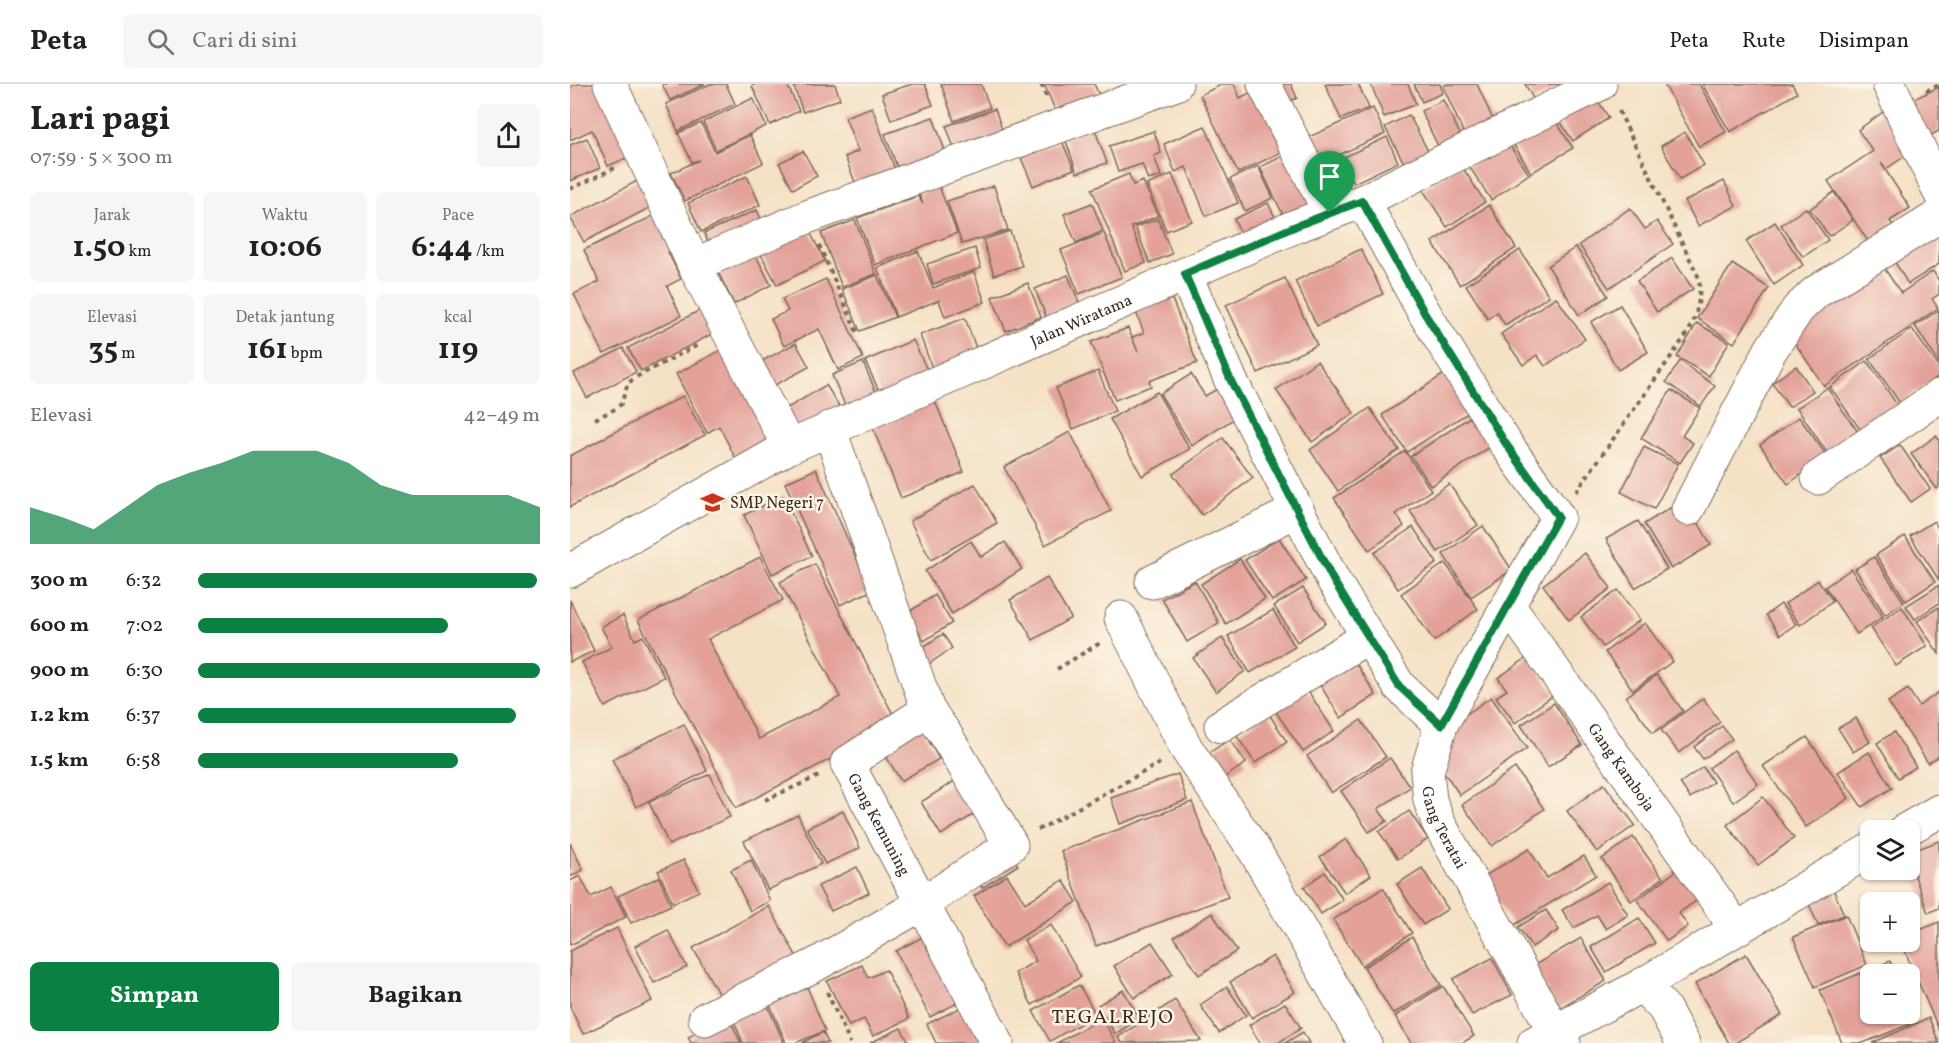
<!DOCTYPE html>
<html lang="id">
<meta charset="utf-8">
<style>
body{margin:0;font-family:Vollkorn,serif;background:#f6f6f6;color:#202124;height:100vh;display:flex;flex-direction:column;font-size:22px;white-space:nowrap}
*{box-sizing:border-box;margin:0}
p{font-size:20px;color:#757577}
.icon{flex:none;width:33px;height:33px;fill:none;stroke:currentColor;stroke-width:2;stroke-linecap:round;stroke-linejoin:round}
.map{position:relative;flex:1;overflow:hidden}
.drawer{display:flex;flex-direction:column;background:#fff;width:570px}
.drawer>*{flex:none}
.fabs{position:absolute;left:1290px;top:736px;display:grid;gap:12px}
.fabs a{display:grid;place-items:center;width:60px;height:60px;border-radius:9px;background:#fff;box-shadow:0 2px 4px #0004;font-size:30px}
.pin{position:absolute;display:grid;place-items:center;width:51px;height:51px;color:#fff;margin:-62px -26px;border-radius:50% 50% 50% 0;rotate:-45deg;box-shadow:0 0 6px #0007}
.pin .icon{rotate:45deg}
.round{display:grid;place-items:center;flex:none;width:63px;height:63px;border-radius:9px;background:#f6f6f6}
.headline{display:flex;align-items:center;justify-content:space-between;height:102px;padding:0 30px}
h1{font-size:33px;font-weight:700;line-height:45px}
.metrics{display:grid;grid-template-columns:repeat(3,1fr);gap:9px;height:102px;padding:6px 30px}
.metrics div{display:grid;align-content:center;border-radius:9px;background:#f6f6f6;text-align:center}
.metrics b{font-size:30px;font-weight:700}
.metrics small{font-size:16px;font-weight:400}
.metrics p{font-size:16px}
.chart{height:168px;padding:12px 30px}
.chart p{display:flex;justify-content:space-between}
.chart svg{width:100%;height:108px;margin-top:6px;fill:#0b8043;opacity:.7}
.cta{display:flex;gap:12px;margin-top:auto;padding:12px 30px}
.cta a{flex:1;height:69px;border-radius:9px;background:#0b8043;color:#fff;font-size:24px;font-weight:700;line-height:69px;text-align:center}
.cta a+a{background:#f6f6f6;color:#202124}
ul{padding:0 30px;list-style:none;font-size:20px}
li{display:grid;grid-template-columns:96px 72px 1fr;align-items:center;height:45px}
li i{height:15px;border-radius:8px;background:#0b8043}
header{display:flex;align-items:center;gap:36px;box-sizing:border-box;height:84px;padding:0 30px;background:#fff;border-bottom:2px solid #e0e0e0}
header strong{font-size:28px}
nav{display:flex;gap:33px;margin-inline-start:auto;font-size:21px}
.search{width:420px;height:54px;background:#f6f6f6;display:flex;align-items:center;gap:15px;box-sizing:border-box;padding:0 21px;border-radius:9px;color:#757577;font-size:22px}
main{display:flex;flex:1;min-height:0}
.map>svg:first-child{display:block}
</style>
<header>
<strong>Peta</strong>
<div class="search"><svg class="icon" aria-label="search" viewBox="0 0 24 24"><circle cx="10" cy="10" r="6"/><path d="M15 15l6 6"/></svg>Cari di sini</div>
<nav><a>Peta</a><a>Rute</a><a>Disimpan</a></nav>
</header>
<main>
<section class="drawer">
<div class="headline"><div><h1>Lari pagi</h1><p>07:59 · 5 × 300 m</p></div><a class="round"><svg class="icon" aria-label="share" viewBox="0 0 24 24"><path d="M12 15V3M7 8l5-5 5 5M5 13v7h14v-7"/></svg></a></div>
<div class="metrics">
<div><p>Jarak</p><b>1.50<small> km</small></b></div>
<div><p>Waktu</p><b>10:06</b></div>
<div><p>Pace</p><b>6:44<small> /km</small></b></div>
</div>
<div class="metrics">
<div><p>Elevasi</p><b>35<small> m</small></b></div>
<div><p>Detak jantung</p><b>161<small> bpm</small></b></div>
<div><p>kcal</p><b>119</b></div>
</div>
<div class="chart"><p><span>Elevasi</span>42–49 m</p>
<svg viewBox="0 0 160 44" preserveAspectRatio="none"><path d="M0 44V29L10 33L20 38L30 29L40 20L50 15L60 11L70 6L80 6L90 6L100 11L110 20L120 24L130 24L140 24L150 24L160 29V44z"/></svg>
</div>
<ul>
<li><b>300 m</b>6:32<i style="width:99%"></i></li>
<li><b>600 m</b>7:02<i style="width:73%"></i></li>
<li><b>900 m</b>6:30<i style="width:100%"></i></li>
<li><b>1.2 km</b>6:37<i style="width:93%"></i></li>
<li><b>1.5 km</b>6:58<i style="width:76%"></i></li>
</ul>
<div class="cta"><a>Simpan</a><a>Bagikan</a></div>
</section>
<div class="map">
<svg width="1369" height="959" viewBox="0 0 1369 959">
<rect width="100%" height="100%" fill="#fcf5e5"/>
<filter id="ink" filterUnits="userSpaceOnUse"><feTurbulence type="fractalNoise" baseFrequency=".0167" numOctaves="2"/><feDisplacementMap in="SourceGraphic" scale="12" xChannelSelector="R" yChannelSelector="G"/><feConvolveMatrix kernelMatrix="1 2 1 2 8 2 1 2 1" color-interpolation-filters="sRGB"/></filter>
<filter id="wash" filterUnits="userSpaceOnUse"><feTurbulence type="fractalNoise" baseFrequency=".008" numOctaves="4" result="noise"/><feDisplacementMap in="SourceGraphic" scale="24" xChannelSelector="R" yChannelSelector="G"/><feGaussianBlur stdDeviation="1.35" result="paint"/><feColorMatrix in="noise" values="0 0 0 0 0 0 0 0 0 0 0 0 0 0 0 0 0 1.4 0 .05"/><feComposite in="paint" operator="in"/></filter>
<g filter="url(#wash)">
<rect width="100%" height="100%" fill="#f5e1c6"/>
<g id="blocks">
<!-- building -->
<g fill="#e3a19a">
<polygon points="7,0 28,0 61,72 38,82 22,46 0,56 0,3"/>
<polygon points="92,0 135,0 100,16"/>
<polygon points="140,0 156,0 165,20 108,47 96,20"/>
<polygon points="186,0 217,0 229,27 200,41 182,2"/>
<polygon points="231,0 265,0 270,15 233,28 224,3"/>
<polygon points="342,0 355,0 363,21 321,36 312,10"/>
<polygon points="371,0 411,0 420,24 384,37"/>
<polygon points="474,0 524,0 532,17 489,35"/>
<polygon points="653,0 664,0 670,14 690,4 720,64 668,89 630,11"/>
<polygon points="701,0 721,0 727,14 710,21"/>
<polygon points="755,0 788,0 799,24 771,35"/>
<polygon points="801,0 838,0 846,20 814,33"/>
<polygon points="844,0 870,0 873,9 852,18"/>
<polygon points="878,0 907,0 928,47 898,59 873,2"/>
<polygon points="955,0 993,0 964,16"/>
<polygon points="1094,0 1129,0 1156,48 1129,63"/>
<polygon points="1132,0 1222,0 1227,9 1160,48"/>
<polygon points="1369,3 1369,47 1357,53 1340,17"/>
<polygon points="1025,12 1039,34 1003,57 989,36"/>
<polygon points="183,14 196,42 146,66 133,38"/>
<polygon points="873,16 895,60 872,70 851,27"/>
<polygon points="302,23 326,88 287,103 275,73 288,67 275,33"/>
<polygon points="803,24 815,50 742,83 730,57"/>
<polygon points="425,25 437,60 389,77 376,42"/>
<polygon points="1313,28 1341,68 1316,85 1311,79 1340,124 1320,137 1329,151 1305,168 1258,97 1303,67 1288,46"/>
<polygon points="839,31 859,69 835,81 815,43"/>
<polygon points="363,33 379,78 331,94 315,50"/>
<polygon points="983,33 1003,64 961,89 942,58"/>
<polygon points="131,39 145,68 180,51 193,79 115,117 101,89 129,76 122,78 108,49"/>
<polygon points="635,42 668,119 636,132 616,83 605,88 594,60"/>
<polygon points="524,43 537,79 507,89 495,54"/>
<polygon points="584,47 591,69 584,72 591,92 578,96 572,80 548,88 539,62"/>
<polygon points="1115,48 1134,81 1110,95 1091,62"/>
<polygon points="817,53 828,78 784,99 772,74"/>
<polygon points="17,54 30,84 0,97 0,61"/>
<polygon points="936,56 959,90 921,116 899,82"/>
<polygon points="492,57 504,85 463,102 451,74"/>
<polygon points="233,67 247,92 223,105 209,79"/>
<polygon points="720,69 747,124 717,139 690,83"/>
<polygon points="891,81 915,118 877,143 853,106"/>
<polygon points="688,82 703,114 675,127 660,95"/>
<polygon points="559,90 563,101 573,97 588,132 561,143 576,179 555,187 522,105"/>
<polygon points="602,90 622,137 596,147 577,101"/>
<polygon points="177,92 190,121 131,148 118,119"/>
<polygon points="67,97 81,123 14,158 0,133"/>
<polygon points="1154,97 1166,122 1128,142 1115,117"/>
<polygon points="369,102 387,149 305,181 287,134 348,112 353,120 349,110"/>
<polygon points="424,102 438,146 392,160 377,117"/>
<polygon points="1264,108 1283,136 1259,152 1240,125"/>
<polygon points="522,119 533,147 506,159 494,130"/>
<polygon points="698,119 710,143 675,159 664,135"/>
<polygon points="919,121 946,164 890,201 862,158"/>
<polygon points="1060,124 1075,145 1087,137 1103,160 1039,204 1009,161"/>
<polygon points="1236,124 1258,156 1233,173 1211,141"/>
<polygon points="187,126 196,146 143,170 134,149"/>
<polygon points="89,129 106,164 98,168 111,195 97,202 111,232 34,270 4,210 29,198 14,166"/>
<polygon points="588,135 602,170 580,179 565,143"/>
<polygon points="285,136 306,190 272,203 251,149"/>
<polygon points="1205,138 1233,181 1204,201 1176,157"/>
<polygon points="239,146 255,177 207,201 191,170"/>
<polygon points="1369,146 1369,180 1338,200 1323,175"/>
<polygon points="440,147 452,182 424,191 413,156"/>
<polygon points="534,149 552,193 509,210 491,166"/>
<polygon points="1006,163 1038,212 1009,231 978,182"/>
<polygon points="405,164 411,184 363,200 357,180"/>
<polygon points="791,165 813,210 747,242 725,197"/>
<polygon points="950,166 979,212 935,241 927,228 918,235 896,201"/>
<polygon points="348,167 363,204 404,188 415,218 375,233 369,216 326,233 307,184"/>
<polygon points="185,170 201,201 164,220 148,188"/>
<polygon points="1102,174 1123,205 1087,228 1067,197"/>
<polygon points="1162,180 1199,204 1164,259 1127,234"/>
<polygon points="1312,181 1331,209 1363,187 1369,197 1369,210 1362,215 1368,224 1254,302 1216,246"/>
<polygon points="307,191 325,233 290,247 272,205"/>
<polygon points="498,191 514,231 481,245 465,205"/>
<polygon points="715,194 747,261 688,289 656,221"/>
<polygon points="256,195 293,274 268,286 249,245 214,262 201,235 218,227 212,215"/>
<polygon points="458,199 471,233 436,247 422,213"/>
<polygon points="986,213 1015,255 975,282 967,271 953,281 931,250"/>
<polygon points="602,215 627,279 579,297 581,302 545,316 521,258 558,244 568,268 562,253 574,249 566,228"/>
<polygon points="1050,221 1078,268 1048,286 1021,238"/>
<polygon points="134,224 146,248 71,287 58,264"/>
<polygon points="1369,226 1369,279 1345,242"/>
<polygon points="395,234 410,275 365,292 350,251"/>
<polygon points="1127,239 1159,258 1139,292 1107,273"/>
<polygon points="1342,245 1369,283 1369,292 1330,319 1299,275"/>
<polygon points="343,256 359,290 311,311 295,277"/>
<polygon points="226,259 239,283 203,302 190,278"/>
<polygon points="53,264 66,288 17,314 4,289"/>
<polygon points="153,265 202,355 166,375 149,342 137,349 106,290"/>
<polygon points="747,277 784,329 742,358 706,306"/>
<polygon points="1110,277 1145,302 1131,322 1096,298"/>
<polygon points="1297,277 1328,322 1292,348 1260,303"/>
<polygon points="293,278 308,313 277,326 262,291"/>
<polygon points="1226,282 1243,307 1219,323 1202,299"/>
<polygon points="528,287 545,327 503,345 486,304"/>
<polygon points="621,290 635,312 647,305 665,334 622,362 590,310"/>
<polygon points="874,290 899,328 837,368 812,331"/>
<polygon points="256,301 273,328 231,353 214,326"/>
<polygon points="1257,304 1291,352 1260,373 1227,324"/>
<polygon points="1101,306 1130,324 1112,352 1123,359 1110,379 1071,354"/>
<polygon points="587,308 620,365 572,392 540,335"/>
<polygon points="113,312 135,351 0,423 0,372"/>
<polygon points="365,317 394,388 331,414 302,342"/>
<polygon points="800,324 829,366 768,407 740,366"/>
<polygon points="900,333 920,363 861,402 841,372"/>
<polygon points="1229,333 1257,372 1218,400 1190,361"/>
<polygon points="500,348 541,427 475,461 434,383"/>
<polygon points="1366,352 1369,356 1369,403 1367,405 1341,370"/>
<polygon points="653,354 683,394 632,431 603,390"/>
<polygon points="1330,361 1360,405 1341,418 1310,374"/>
<polygon points="1074,363 1108,380 1084,425 1051,408"/>
<polygon points="835,367 861,406 826,430 834,442 799,466 764,414"/>
<polygon points="246,385 301,507 270,521 215,399"/>
<polygon points="405,400 427,439 361,476 340,437"/>
<polygon points="879,400 908,441 868,468 840,427"/>
<polygon points="213,412 242,472 202,490 174,431"/>
<polygon points="1105,421 1125,433 1141,461 1101,485 1074,440"/>
<polygon points="1068,437 1097,485 1065,504 1036,455"/>
<polygon points="1364,437 1369,446 1369,496 1340,452"/>
<polygon points="913,442 942,486 901,513 873,470"/>
<polygon points="843,443 867,479 828,505 804,469"/>
<polygon points="1335,452 1365,498 1336,517 1306,471"/>
<polygon points="709,454 736,496 702,517 675,476"/>
<polygon points="401,457 411,473 435,458 452,485 382,530 355,487"/>
<polygon points="1015,469 1041,504 999,536 973,501"/>
<polygon points="190,473 213,516 138,555 189,655 270,613 210,498 245,480 328,640 166,724 68,536"/>
<polygon points="1304,473 1334,518 1315,531 1285,485"/>
<polygon points="670,475 695,515 656,540 631,500"/>
<polygon points="875,479 908,525 864,557 831,510"/>
<polygon points="1281,485 1313,533 1287,550 1255,503"/>
<polygon points="477,494 501,534 463,556 440,516"/>
<polygon points="1248,496 1263,517 1230,541 1215,520"/>
<polygon points="625,497 649,539 617,558 592,515"/>
<polygon points="1369,501 1369,519 1345,535 1336,522"/>
<polygon points="733,504 756,539 727,558 704,522"/>
<polygon points="1048,506 1070,536 1033,563 1011,533"/>
<polygon points="365,511 382,539 354,557 337,529"/>
<polygon points="0,516 24,567 0,578"/>
<polygon points="1211,520 1226,540 1210,551 1196,531"/>
<polygon points="1332,523 1357,562 1326,582 1301,544"/>
<polygon points="1369,523 1369,570 1347,537"/>
<polygon points="703,526 725,563 680,589 658,552"/>
<polygon points="53,531 65,556 73,552 94,593 35,623 12,578 42,563 31,543"/>
<polygon points="1075,539 1103,577 1063,606 1035,568"/>
<polygon points="373,550 382,564 356,582 346,568"/>
<polygon points="652,554 675,587 646,608 623,574"/>
<polygon points="958,573 985,610 945,639 926,613 937,606 928,594"/>
<polygon points="783,575 806,611 771,634 748,598"/>
<polygon points="1087,591 1113,627 1083,649 1056,613"/>
<polygon points="1338,605 1349,622 1369,608 1369,672 1358,679 1318,618"/>
<polygon points="738,607 764,647 733,668 706,628"/>
<polygon points="921,613 957,664 890,711 869,681 894,632"/>
<polygon points="1133,614 1150,638 1109,669 1091,646"/>
<polygon points="984,619 1012,661 978,683 951,641"/>
<polygon points="699,630 717,658 685,679 666,651"/>
<polygon points="1286,634 1300,658 1283,668 1268,644"/>
<polygon points="347,636 369,675 331,697 308,659"/>
<polygon points="791,636 816,673 761,709 737,672"/>
<polygon points="114,640 137,687 66,723 42,675"/>
<polygon points="1152,642 1162,655 1133,675 1124,663"/>
<polygon points="1324,648 1346,683 1328,694 1307,659"/>
<polygon points="1237,653 1279,714 1236,743 1193,682"/>
<polygon points="660,655 676,679 649,697 633,673"/>
<polygon points="1164,666 1188,700 1163,718 1139,684"/>
<polygon points="1299,668 1322,704 1292,723 1268,688"/>
<polygon points="820,674 840,703 808,725 817,737 799,748 771,707"/>
<polygon points="1133,683 1143,698 1120,714 1110,699"/>
<polygon points="945,684 974,725 922,762 892,721"/>
<polygon points="140,690 160,733 99,761 79,718"/>
<polygon points="608,690 617,716 550,740 541,714"/>
<polygon points="391,693 411,726 371,751 351,718"/>
<polygon points="1034,700 1065,741 1027,768 997,727"/>
<polygon points="1193,713 1224,754 1188,781 1157,741"/>
<polygon points="622,718 658,813 526,862 491,767"/>
<polygon points="273,727 290,764 255,780 237,744"/>
<polygon points="839,727 858,755 828,775 809,748"/>
<polygon points="228,731 251,780 198,806 174,757"/>
<polygon points="1063,753 1093,794 1061,817 1032,775"/>
<polygon points="776,755 801,791 775,809 750,773"/>
<polygon points="1369,757 1369,824 1358,829 1340,778 1340,768"/>
<polygon points="0,759 13,786 0,793"/>
<polygon points="959,765 977,794 1014,772 1026,791 943,842 913,793"/>
<polygon points="439,769 448,781 412,804 404,791"/>
<polygon points="114,776 129,807 103,819 88,787"/>
<polygon points="181,776 200,817 180,827 161,786"/>
<polygon points="287,783 299,809 261,827 248,802"/>
<polygon points="852,784 878,825 853,841 827,800"/>
<polygon points="1109,785 1130,814 1109,829 1118,842 1097,857 1067,816"/>
<polygon points="755,788 773,816 751,830 734,803"/>
<polygon points="437,791 455,819 493,796 507,818 435,863 404,812"/>
<polygon points="10,792 21,813 41,803 56,833 0,861 0,797"/>
<polygon points="89,793 101,821 61,839 48,812"/>
<polygon points="1038,798 1058,831 1036,845 1027,831 1004,844 992,826"/>
<polygon points="1261,800 1274,831 1248,841 1235,811"/>
<polygon points="813,804 842,849 792,882 763,836"/>
<polygon points="199,822 230,879 154,920 123,864"/>
<polygon points="976,826 989,846 962,863 948,843"/>
<polygon points="1300,827 1300,853 1292,830"/>
<polygon points="642,829 667,867 629,891 604,853"/>
<polygon points="1276,831 1297,881 1245,903 1223,853"/>
<polygon points="1069,834 1085,859 1036,888 1021,863"/>
<polygon points="1369,838 1369,946 1331,858 1340,858 1340,850"/>
<polygon points="481,841 511,893 462,921 445,889 466,877 454,856"/>
<polygon points="47,844 82,917 13,950 0,923 0,867"/>
<polygon points="98,846 117,883 84,899 65,862"/>
<polygon points="364,847 399,913 360,933 326,867"/>
<polygon points="842,853 871,901 823,930 794,883"/>
<polygon points="1011,854 1036,897 988,925 963,882"/>
<polygon points="582,858 603,890 564,914 544,882"/>
<polygon points="1176,870 1212,931 1165,959 1159,959 1125,900"/>
<polygon points="703,872 725,908 682,934 660,898"/>
<polygon points="922,874 942,911 902,931 883,895"/>
<polygon points="1320,877 1326,891 1300,891 1300,930 1340,930 1340,925 1345,938 1293,959 1272,959 1250,906"/>
<polygon points="292,881 298,894 316,886 339,935 303,952 294,935 279,942 257,897"/>
<polygon points="236,900 255,947 225,959 216,959 198,916"/>
<polygon points="509,901 526,931 480,957 463,927"/>
<polygon points="873,902 904,952 892,959 841,959 825,932"/>
<polygon points="657,903 676,931 649,949 630,921"/>
<polygon points="553,906 570,935 545,950 528,921"/>
<polygon points="194,913 214,959 173,959 160,928"/>
<polygon points="605,916 631,957 552,959 548,953"/>
<polygon points="402,918 419,953 407,959 366,959 357,940"/>
<polygon points="715,919 731,944 708,959 690,959 679,941"/>
<polygon points="159,934 171,959 121,959 118,953"/>
<polygon points="532,934 546,959 487,959"/>
<polygon points="1359,934 1369,959 1302,959"/>
<polygon points="331,944 339,959 300,959"/>
<polygon points="253,948 258,959 232,959"/>
<polygon points="733,948 739,959 715,959"/>
</g>
</g>
</g>
<g filter="url(#ink)">
<use href="#blocks" fill-opacity="0" stroke="#7c6a59" stroke-width="1.5"/>
<g fill="none" stroke-linecap="round" stroke-linejoin="round">
<defs>
<g id="minor">
<polyline points="40,0 124,181 219,363"/>
<polyline points="694,0 760,129"/>
<polyline points="1319,0 1369,107"/>
<path id="s1" d="M793 117 855 230 936 360 988 433 871 641 857 688 860 716 868 738 985 948 994 959"/>
<polyline points="124,181 237,133 606,0"/>
<polyline points="615,190 661,297 763,496 829,602 871,641"/>
<path id="s2" d="M259 344 358 626 277 679 427 959"/>
<polyline points="1248,394 1369,312"/>
<polyline points="1118,425 1200,267 1228,225 1246,208 1369,132"/>
<path id="s3" d="M0 487 219 363 726 142 793 117 1030 0"/>
<polyline points="582,498 726,427"/>
<path id="s4" d="M938 521 1166 844"/>
<polyline points="551,534 616,664 685,767 795,959"/>
<polyline points="651,642 796,554"/>
<polyline points="1334,747 1369,727"/>
<polyline points="1072,901 1094,924 1113,959"/>
<polyline points="135,935 245,881 352,820 441,761 374,648 358,626"/>
<polyline points="964,959 1072,901 1300,766"/>
</g>
</defs>
<!-- minor casing -->
<use href="#minor" stroke="#7c6a59" stroke-width="35"/>
<!-- path -->
<g stroke="#7c6a59" stroke-width="4" stroke-dasharray="4.5 4.5" stroke-linecap="butt">
<polyline points="471,0 477,15"/>
<polyline points="1356,7 1369,1"/>
<polyline points="0,105 47,83"/>
<polyline points="249,161 288,250"/>
<polyline points="25,335 47,324 51,320 58,299 68,292 130,260"/>
<path d="M1006 408 1119 247C1127 229 1131 215 1129 194L1048 25"/>
<polyline points="487,585 530,559"/>
<polyline points="195,716 249,692"/>
<polyline points="468,746 590,679"/>
<polyline points="257,908 280,959"/>
</g>
<!-- minor -->
<use href="#minor" stroke="#fff" stroke-width="33"/>
</g>
</g>
<g fill="none" stroke-linecap="round" stroke-linejoin="round" filter="url(#ink)">
<defs>
<polygon id="route" points="792,117 855,230 936,360 988,433 871,641 829,602 763,496 661,297 615,190 726,142"/>
</defs>
<!-- route casing -->
<use href="#route" stroke="#fff" stroke-width="12"/>
<!-- route -->
<use href="#route" stroke="#0b8043" stroke-width="8"/>
</g>
<!-- icons -->
<defs>
<symbol id="school-bare" viewBox="-9 -9 18 18"><path d="M0-5L7-2L0 1L-7-2ZM-4 1L0 2.5L4 1V4Q0 6-4 4Z" fill="#c8321e" stroke="#fcf5e5" stroke-width="2.5" paint-order="stroke"/></symbol>
</defs>
<g fill-rule="evenodd">
<use href="#school-bare" x="126" y="402" width="33" height="33"/>
</g>
<g text-anchor="middle" stroke-width="5" stroke-linejoin="round" paint-order="stroke">
<!-- street labels -->
<g font-size="16" fill="#3b2a1e" stroke="#fcf5e5">
<text dy="6" stroke="none"><textPath href="#s3" startOffset="570">Jalan Wiratama</textPath></text>
<text dy="6" stroke="none"><textPath href="#s4" startOffset="198">Gang Kamboja</textPath></text>
<text dy="6" stroke="none"><textPath href="#s2" startOffset="465">Gang Kemuning</textPath></text>
<text dy="6" stroke="none"><textPath href="#s1" startOffset="718">Gang Teratai</textPath></text>
</g>
<!-- poi labels -->
<g font-size="16" fill="#3b2a1e" stroke="#fcf5e5" text-anchor="start">
<text x="160" y="424">SMP Negeri 7</text>
</g>
<!-- quarter labels -->
<g font-size="20" letter-spacing="1.5" fill="#3b2a1e" stroke="#fcf5e5">
<text x="543" y="939">TEGALREJO</text>
</g>
</g>
</svg>
<div class="fabs">
<a><svg class="icon" aria-label="layers" viewBox="0 0 24 24"><path d="M12 4l9 5-9 5-9-5zM3 14l9 5 9-5"/></svg></a>
<a>+</a>
<a>−</a>
</div>
<div class="pin" style="left:760px;top:129px;background:#1e9e55"><svg class="icon" aria-label="arrive" viewBox="0 0 24 24"><path d="M6 21V4h12l-3 4 3 4H6"/></svg></div>
</div>
</main>
